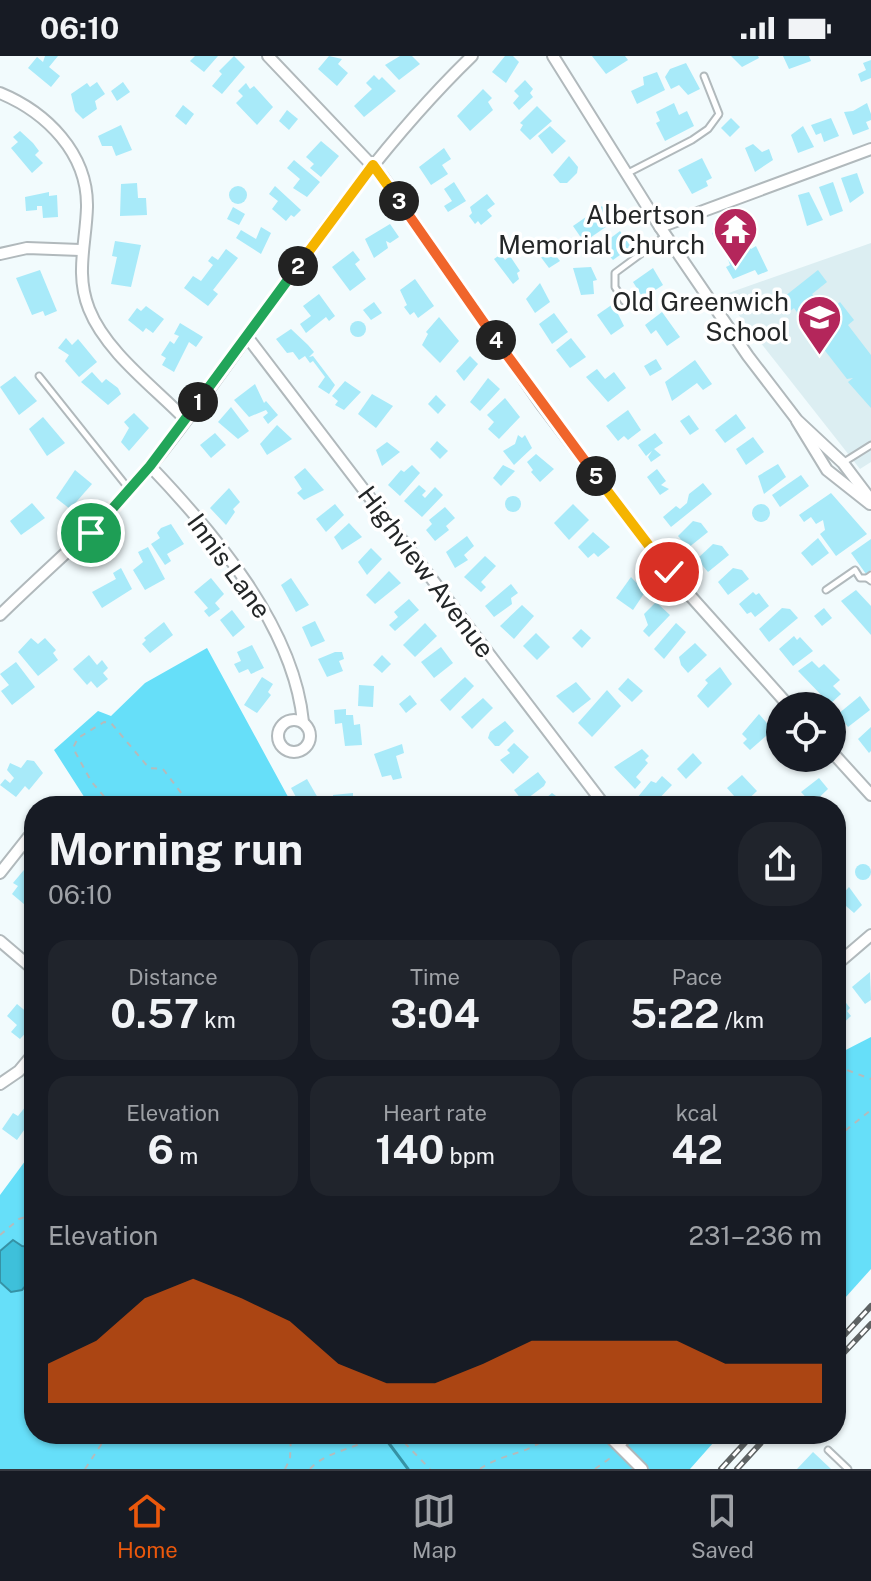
<!DOCTYPE html>
<meta charset="utf-8">
<style>
body{margin:0;font-family:"Public Sans",sans-serif;background:#20242c;color:#f1f3f6;height:100vh;display:flex;flex-direction:column;font-size:30px;white-space:nowrap}
*{box-sizing:border-box;margin:0}
p{font-size:26px;color:#9ea1a6}
.icon{flex:none;width:44px;height:44px;fill:none;stroke:currentColor;stroke-width:2;stroke-linecap:round;stroke-linejoin:round}
.map{position:relative;flex:1;overflow:hidden}
.details{position:absolute;left:24px;top:740px;width:822px;height:648px;display:flex;flex-direction:column;background:#171b24;border-radius:32px;box-shadow:0 2px 6px #0004}
.details>*{flex:none}
.fabs{position:absolute;left:766px;top:636px;display:grid;gap:16px}
.fabs a{display:grid;place-items:center;width:80px;height:80px;border-radius:50%;background:#171b24;box-shadow:0 2px 6px #0004;font-size:40px}
.pin{position:absolute;display:grid;place-items:center;width:68px;height:68px;color:#fff;margin:-34px;border:4px solid #fff;border-radius:50%;box-shadow:0 2px 8px #0007}
.km{position:absolute;width:40px;height:40px;margin:-20px;border-radius:50%;background:#222;color:#fff;font-size:22px;line-height:40px;text-align:center}
.round{display:grid;place-items:center;flex:none;width:84px;height:84px;border-radius:32px;background:#20242c}
.headline{display:flex;align-items:center;justify-content:space-between;height:136px;padding:0 24px}
h1{font-size:44px;font-weight:700;line-height:60px}
.figures{display:grid;grid-template-columns:repeat(3,1fr);gap:12px;height:136px;padding:8px 24px}
.figures div{display:grid;align-content:center;border-radius:20px;background:#20242c;text-align:center}
.figures b{font-size:40px;font-weight:700}
.figures small{font-size:22px;font-weight:400}
.figures p{font-size:22px}
.chart{height:224px;padding:16px 24px}
.chart p{display:flex;justify-content:space-between}
.chart svg{width:100%;height:144px;margin-top:8px;fill:#ea580c;opacity:.7}
.status{display:flex;justify-content:space-between;align-items:center;height:56px;padding:0 40px;background:#171b24;direction:ltr}
.status svg{height:22px;fill:currentColor}
.menu{display:flex;justify-content:space-around;align-items:center;height:112px;border-top:2px solid #363941;background:#171b24;font-size:22px;color:#9ea1a6}
.menu a{display:grid;justify-items:center;gap:4px}
.menu .selected{color:#ea580c}
.map>svg:first-child{display:block}
</style>
<div class="status"><b>06:10</b><svg viewBox="0 0 49 12"><path d="M0 12V9h3v3zM5 12V6h3v6zM10 12V3h3v9zM15 12V0h3v12zM26 1h20v11H26zM47 4h2v5h-2z"/></svg></div>
<div class="map">
<svg width="871" height="1413" viewBox="0 0 871 1413">
<rect width="100%" height="100%" fill="#f2fbfd"/>
<!-- built -->
<polygon fill="#dceef2" points="871,187 871,406 860,413 723,239"/>
<!-- green -->
<g fill="#66dff9">
<polygon points="207,592 293,750 90,750 54,694 98,655 111,660 145,627"/>
<polygon points="871,981 871,1213 836,1252 836,999"/>
<polygon points="34,1093 34,1378 721,1378 690,1413 0,1413 0,1139"/>
</g>
<!-- water -->
<polygon fill="#3ec0da" stroke="#3692a5" stroke-width="2" points="13,1184 22,1190 34,1191 34,1220 22,1234 11,1236 0,1226 0,1195"/>
<g fill="none" stroke-linecap="round" stroke-linejoin="round">
<!-- stream -->
<polyline stroke="#3692a5" stroke-width="3" points="382,1378 408,1413"/>
</g>
<!-- building -->
<g fill="#a8eaf9">
<polygon points="45,0 58,0 49,11 60,20 51,31 28,12 37,1 43,6"/>
<polygon points="195,0 218,0 204,16 190,5"/>
<polygon points="234,0 245,11 222,38 212,30 222,18 219,15"/>
<polygon points="329,0 342,3 338,8 348,17 337,30 318,13"/>
<polygon points="400,0 412,0 420,8 399,24 385,9"/>
<polygon points="505,0 513,0 519,6 506,27 492,16"/>
<polygon points="592,0 625,0 628,4 606,18"/>
<polygon points="731,0 758,0 759,2 742,11"/>
<polygon points="783,0 809,0 811,5 789,13"/>
<polygon points="871,4 871,22 861,26 858,18 866,14 863,7"/>
<polygon points="686,7 700,33 688,39 679,29 671,33 665,21 670,13"/>
<polygon points="657,16 665,34 637,48 631,35 644,29 643,21"/>
<polygon points="374,19 379,24 382,21 396,35 364,61 354,50 372,33 366,27"/>
<polygon points="525,24 533,33 530,37 533,41 519,54 513,47 519,40 514,35"/>
<polygon points="97,26 105,38 95,45 97,53 83,63 75,55 71,38 87,27 90,31"/>
<polygon points="123,26 130,36 117,45 111,35"/>
<polygon points="246,27 250,33 254,30 273,51 257,69 236,47 243,40 238,35"/>
<polygon points="483,33 492,42 488,46 493,54 470,75 457,60"/>
<polygon points="674,47 679,59 687,55 694,70 665,85 656,67 660,65 656,56"/>
<polygon points="867,47 871,58 871,64 866,66 869,73 853,79 844,56 853,55"/>
<polygon points="183,49 194,58 186,69 175,60"/>
<polygon points="537,50 552,65 530,84 520,74 523,69 520,67"/>
<polygon points="287,54 298,63 289,74 279,65"/>
<polygon points="731,62 740,71 730,81 721,72"/>
<polygon points="831,62 839,80 824,86 821,77 816,79 811,69"/>
<polygon points="121,69 132,94 116,100 112,90 102,90 98,80"/>
<polygon points="550,70 566,85 552,98 538,80"/>
<polygon points="803,70 814,91 798,97 791,79"/>
<polygon points="20,75 33,87 39,95 35,99 43,107 32,117 11,92 18,86 13,81"/>
<polygon points="321,85 339,100 321,121 310,112 314,108 306,101"/>
<polygon points="753,88 762,96 769,93 773,104 755,116 745,92"/>
<polygon points="444,92 451,103 442,109 448,118 431,129 419,111"/>
<polygon points="569,100 578,111 577,117 567,127 560,127 553,119"/>
<polygon points="702,102 712,122 706,125 708,130 692,138 678,114"/>
<polygon points="294,104 320,126 307,141 293,132 300,123 287,112"/>
<polygon points="857,117 864,137 850,147 841,122"/>
<polygon points="454,126 466,145 448,156 444,150 452,145 444,133"/>
<polygon points="833,126 843,155 830,160 819,131"/>
<polygon points="137,127 138,142 146,142 147,159 120,160 121,128"/>
<polygon points="275,130 301,154 294,161 291,159 286,165 272,153 278,145 269,138"/>
<circle cx="238" cy="139" r="9"/>
<polygon points="49,136 49,140 57,139 58,161 43,162 42,150 37,150 37,154 26,155 25,141"/>
<polygon points="809,136 823,164 807,170 798,139"/>
<polygon points="487,138 495,148 487,154 492,160 481,169 478,165 475,168 469,160 472,157 470,151"/>
<polygon points="602,150 613,166 584,186 573,170"/>
<polygon points="233,151 245,158 239,169 227,163"/>
<polygon points="733,166 739,179 716,186 712,177"/>
<polygon points="390,168 399,181 390,187 386,185 388,192 374,202 365,183"/>
<polygon points="261,171 271,177 261,198 236,182 241,174 256,183"/>
<polygon points="620,175 631,191 613,204 600,190"/>
<polygon points="115,185 141,189 131,231 111,228 117,201 112,200"/>
<polygon points="749,189 751,193 756,190 768,215 758,219 755,214 733,223 726,211 730,209 728,203"/>
<polygon points="550,192 560,205 549,212 540,200"/>
<polygon points="226,193 238,202 213,234 218,238 208,250 184,232 193,220 201,225 213,209 208,205 212,200 218,204"/>
<polygon points="353,195 360,204 355,208 366,223 350,235 332,211"/>
<polygon points="501,198 505,204 510,200 520,215 517,217 519,223 513,228 494,203"/>
<polygon points="591,211 597,224 593,225 594,238 581,239 573,212"/>
<polygon points="653,212 663,229 643,242 633,226"/>
<polygon points="40,214 57,255 45,260 43,255 32,259 16,222"/>
<polygon points="818,214 827,226 812,238 819,247 827,240 835,250 840,246 854,264 848,269 871,299 871,352 848,326 853,322 847,323 819,287 821,282 817,285 794,252 785,259 775,248"/>
<polygon points="415,223 434,250 418,262 414,256 410,259 404,251 407,249 400,234"/>
<polygon points="540,227 550,246 535,257 526,243"/>
<polygon points="319,238 335,260 329,265 326,261 306,277 300,268 311,260 303,250"/>
<polygon points="374,246 382,257 371,264 363,254"/>
<polygon points="613,248 624,270 611,279 597,259"/>
<polygon points="146,250 164,263 153,277 146,272 143,276 128,264 137,252 141,255"/>
<polygon points="662,256 680,281 667,290 656,274 651,278 645,269"/>
<polygon points="554,257 568,276 552,288 539,268"/>
<polygon points="439,261 459,285 440,307 422,289 428,278 426,276"/>
<circle cx="358" cy="273" r="8"/>
<polygon points="180,267 203,281 196,291 189,286 174,316 162,309 166,302 161,299 170,285 174,288 179,280 174,278"/>
<polygon points="291,273 308,289 314,296 309,301 313,300 335,329 329,338 318,331 325,321 313,305 310,307 305,300 299,304 293,296 287,297 276,283"/>
<polygon points="66,282 72,289 78,283 97,306 79,321 65,305 69,299 58,292"/>
<polygon points="571,282 586,301 570,312 556,294"/>
<polygon points="470,300 478,308 464,325 456,315"/>
<polygon points="656,303 662,313 650,320 644,310"/>
<polygon points="695,304 712,328 703,334 697,327 672,345 665,326"/>
<polygon points="597,313 605,323 614,316 626,332 608,346 586,321"/>
<polygon points="92,316 102,327 106,323 118,332 121,338 108,349 81,326"/>
<polygon points="15,320 37,345 19,359 0,331"/>
<polygon points="488,322 500,333 480,355 470,346"/>
<polygon points="345,325 361,336 344,354 335,349 338,345 332,340"/>
<polygon points="255,328 264,347 266,345 278,359 268,368 263,361 268,357 266,354 249,361 234,344"/>
<polygon points="372,338 393,350 376,372 358,358"/>
<polygon points="436,339 446,349 438,358 428,348"/>
<polygon points="505,342 520,361 499,383 488,373 494,366 487,359"/>
<polygon points="231,351 249,375 238,383 218,366"/>
<polygon points="628,354 641,374 628,384 624,380 618,385 606,370"/>
<polygon points="134,357 149,372 129,395 121,386 129,372 124,366"/>
<polygon points="736,358 746,372 725,387 715,374"/>
<polygon points="689,359 699,373 690,379 680,365"/>
<polygon points="43,361 65,387 47,400 29,373"/>
<polygon points="277,369 292,383 267,399 260,388"/>
<polygon points="215,377 226,389 211,402 200,389"/>
<polygon points="655,377 663,387 654,393 661,399 651,406 648,401 652,395 646,400 638,389"/>
<polygon points="518,379 522,382 525,379 532,392 514,409 503,395 515,388"/>
<polygon points="753,381 764,396 746,409 736,393"/>
<polygon points="437,385 448,395 440,403 430,393"/>
<polygon points="387,386 400,396 382,410 376,394"/>
<polygon points="536,398 554,413 540,426 531,416 533,414 527,406"/>
<polygon points="778,408 786,421 764,438 758,420"/>
<polygon points="412,409 420,417 400,440 388,429 401,414 404,416"/>
<polygon points="503,409 515,415 501,430 493,422"/>
<polygon points="305,412 324,434 304,444 297,437 302,433 294,421"/>
<polygon points="657,413 666,425 661,429 669,433 660,439 647,421"/>
<polygon points="75,414 92,428 70,453 56,442"/>
<polygon points="801,419 809,430 780,451 772,439"/>
<polygon points="703,427 712,438 671,471 663,461 676,450 680,453 687,447 689,438"/>
<polygon points="419,429 426,435 422,439 425,442 435,431 443,439 422,461 404,445"/>
<polygon points="229,432 240,446 233,453 235,456 226,469 210,452"/>
<polygon points="831,437 867,478 836,500 820,478 825,474 823,464 816,468 811,461 804,466 799,459"/>
<circle cx="513" cy="448" r="8"/>
<polygon points="32,447 45,462 21,479 10,465"/>
<circle cx="761" cy="457" r="9"/>
<polygon points="335,448 344,459 326,476 316,463"/>
<polygon points="573,448 589,464 569,484 554,467"/>
<polygon points="445,451 455,462 446,470 449,474 435,485 426,474 432,468 429,464"/>
<polygon points="693,465 701,467 708,476 688,492 678,480"/>
<polygon points="349,467 362,481 342,494 334,481"/>
<polygon points="171,468 184,488 167,498 171,505 165,509 151,488 160,482 157,477 161,472"/>
<polygon points="593,476 610,491 598,501 594,497 588,502 578,491"/>
<polygon points="467,480 474,490 464,499 468,504 455,512 446,496"/>
<polygon points="818,482 829,497 812,510 801,497"/>
<polygon points="871,483 871,514 866,518 851,497"/>
<polygon points="713,488 722,490 729,499 708,516 697,503"/>
<polygon points="148,491 165,523 145,534 133,514 143,506 138,496"/>
<polygon points="371,492 382,503 367,519 358,506"/>
<polygon points="485,500 496,510 481,526 486,531 481,536 464,521"/>
<polygon points="121,512 132,533 102,552 92,536 116,523 113,517"/>
<polygon points="733,512 742,514 749,523 728,539 718,526"/>
<polygon points="389,515 401,527 375,548 366,539"/>
<polygon points="631,521 645,536 633,554 616,542"/>
<polygon points="211,522 224,538 215,547 220,553 209,561 204,555 208,552 194,536"/>
<polygon points="291,522 309,549 296,556 281,529"/>
<polygon points="511,528 518,537 511,542 512,548 494,561 485,550"/>
<polygon points="856,534 871,550 871,579 841,545"/>
<polygon points="753,536 756,539 759,537 769,550 755,561 751,556 747,558 739,548"/>
<polygon points="409,543 419,554 395,575 389,569 398,561 394,556"/>
<polygon points="656,546 670,559 649,581 643,575 648,569 644,558"/>
<polygon points="522,549 534,560 514,583 500,570"/>
<polygon points="782,552 790,553 798,562 769,586 759,573"/>
<polygon points="824,552 832,562 822,570 814,560"/>
<polygon points="232,554 245,571 233,581 220,564"/>
<polygon points="315,565 325,585 311,591 302,571"/>
<polygon points="164,566 173,579 150,597 142,588 146,584 144,582"/>
<polygon points="425,567 437,580 415,601 403,589"/>
<polygon points="676,567 686,576 664,603 654,593"/>
<polygon points="581,573 591,582 582,592 572,582"/>
<polygon points="536,577 550,591 537,604 523,590"/>
<polygon points="794,580 797,584 800,581 813,595 793,610 779,593"/>
<polygon points="31,582 38,588 45,582 56,594 53,597 58,604 38,620 18,596"/>
<polygon points="695,587 707,599 688,617 681,609 679,601"/>
<polygon points="252,589 264,612 251,618 248,613 239,617 234,608 241,605 237,596"/>
<polygon points="441,591 453,607 434,622 421,606"/>
<polygon points="335,596 342,596 344,603 339,605 343,615 327,621 318,603"/>
<polygon points="89,599 97,609 102,604 108,612 103,617 108,623 97,632 91,625 87,629 73,613"/>
<polygon points="382,599 391,608 382,617 373,609"/>
<polygon points="812,605 819,612 824,608 840,624 833,630 841,638 830,648 798,615"/>
<polygon points="16,606 35,631 12,649 1,635 9,629 0,618"/>
<polygon points="720,611 732,628 708,652 697,640 708,627 705,624"/>
<polygon points="262,621 273,628 268,636 271,639 257,657 244,649"/>
<polygon points="465,621 474,630 450,655 440,644"/>
<polygon points="628,622 643,635 632,646 618,633"/>
<polygon points="576,626 591,643 573,657 556,640"/>
<polygon points="359,629 374,630 373,651 358,650"/>
<polygon points="607,634 621,650 592,681 578,667"/>
<polygon points="410,639 417,648 406,657 399,648"/>
<polygon points="860,640 870,654 848,671 838,658"/>
<polygon points="483,642 493,652 472,673 461,661"/>
<polygon points="346,653 346,659 353,659 354,669 360,668 362,689 345,690 342,667 335,668 334,654"/>
<polygon points="759,658 773,674 750,694 743,687 747,683 742,678"/>
<polygon points="505,665 514,675 499,690 495,690 488,682 490,676"/>
<polygon points="871,671 871,695 869,697 858,683"/>
<polygon points="514,687 529,701 513,718 500,704 510,697 507,694"/>
<polygon points="402,688 404,697 396,700 402,722 393,724 391,719 382,721 374,698"/>
<polygon points="642,693 649,700 645,704 648,707 636,721 641,726 635,733 614,711"/>
<polygon points="693,697 702,707 686,723 677,713"/>
<polygon points="27,704 34,705 43,717 29,734 25,730 16,741 0,729 5,723 10,727 14,722 7,714 10,707 21,712"/>
<polygon points="538,716 546,726 544,730 528,742 525,740 521,743 514,734"/>
<polygon points="742,719 757,735 742,749 727,732"/>
<polygon points="662,720 672,729 652,750 647,750 637,742 651,725 656,727"/>
<polygon points="819,722 828,733 812,748 801,736"/>
<polygon points="307,723 322,749 320,750 301,750 291,732"/>
<polygon points="353,737 353,741 363,740 363,750 334,750 333,739"/>
<polygon points="552,737 556,740 564,750 540,747"/>
<polygon points="34,802 34,850 31,854 12,838 18,830 13,827"/>
<circle cx="863" cy="816" r="8"/>
<polygon points="849,831 862,849 854,857 838,843"/>
<polygon points="870,916 871,944 865,948 852,931"/>
<polygon points="840,939 850,952 847,955 851,960 836,974 836,942"/>
<polygon points="17,948 34,962 34,968 20,983 11,976 17,969 7,960"/>
<polygon points="30,1045 34,1048 34,1060 17,1084 2,1073 13,1057 18,1060"/>
<polygon points="813,1396 831,1413 797,1413"/>
</g>
<g fill="none" stroke-linecap="round" stroke-linejoin="round">
<defs>
<g id="service">
<polyline points="628,117 692,84 708,73 719,58 704,20"/>
<polyline points="624,245 615,231 615,217 665,180"/>
<polyline points="39,320 129,433"/>
<polyline points="844,406 871,389"/>
<polyline points="871,519 867,522 871,525"/>
<polyline points="826,534 855,514 860,522 867,522"/>
<polyline points="620,1391 633,1378"/>
<polyline points="828,1394 848,1413"/>
</g>
<g id="minor">
<polyline points="268,0 383,121 541,348 669,516 789,650"/>
<polyline points="553,0 660,171 748,300 797,364 843,407 871,444"/>
<path d="M0 37C46 56 88 97 87 151 86 187 75 218 89 253 106 296 154 331 185 363"/>
<polyline points="660,171 871,93"/>
<polyline points="0,198 27,192 80,194"/>
<polyline points="248,282 605,750"/>
<polyline points="797,365 827,414 870,448"/>
<path d="M150 410C214 477 294 571 303 666"/>
<path d="M0 559C56 504 113 458 162 396 265 264 351 117 472 0"/>
<circle cx="294" cy="680" r="16"/>
<polyline points="832,696 871,739"/>
<polyline points="0,817 34,774"/>
<polyline points="0,885 34,914"/>
<polyline points="836,909 871,879"/>
<polyline points="0,1028 19,1015 34,997"/>
<polyline points="607,1378 642,1413"/>
</g>
</defs>
<!-- service casing -->
<use href="#service" stroke="#b1b9bc" stroke-width="9"/>
<!-- minor casing -->
<use href="#minor" stroke="#b1b9bc" stroke-width="14"/>
<!-- path -->
<g stroke="#b4bbbc" stroke-width="2" stroke-dasharray="6 6" stroke-linecap="butt">
<polyline points="112,750 91,725 73,692 78,682 104,666 111,667 149,712 163,713 191,750"/>
<polyline points="836,1010 871,1023"/>
<polyline points="836,1082 871,1054"/>
<polyline points="0,1179 19,1163 34,1158"/>
<polyline points="396,1378 430,1413"/>
<polyline points="85,1413 108,1378"/>
<polyline points="285,1413 290,1403 291,1378"/>
<path d="M310 1413C327 1394 357 1394 377 1378"/>
<path d="M480 1413C502 1397 528 1399 548 1380"/>
<polyline points="595,1413 613,1400"/>
</g>
<!-- service -->
<use href="#service" stroke="#fff" stroke-width="5"/>
<!-- minor -->
<use href="#minor" stroke="#fff" stroke-width="10"/>
<defs>
<g id="rail">
<polyline points="836,1288 871,1250"/>
<polyline points="836,1305 871,1268"/>
<polyline points="721,1413 753,1378"/>
<polyline points="737,1413 769,1378"/>
</g>
</defs>
<!-- rail casing -->
<use href="#rail" stroke="#5e6364" stroke-width="6"/>
<!-- rail -->
<use href="#rail" stroke="#fff" stroke-width="3" stroke-dasharray="9" stroke-linecap="butt"/>
</g>
<g fill="none" stroke-linecap="round" stroke-linejoin="round">
<defs>
<polyline id="split-1" points="91,477 150,410 198,346"/>
<polyline id="split-2" points="198,346 298,210"/>
<polyline id="split-3" points="298,210 373,109 399,145"/>
<polyline id="split-4" points="399,145 496,284"/>
<polyline id="split-5" points="496,284 596,420"/>
<polyline id="split-6" points="596,420 669,516"/>
</defs>
<!-- split-1 casing -->
<use href="#split-1" stroke="#fff" stroke-width="16"/>
<!-- split-2 casing -->
<use href="#split-2" stroke="#fff" stroke-width="16"/>
<!-- split-3 casing -->
<use href="#split-3" stroke="#fff" stroke-width="16"/>
<!-- split-4 casing -->
<use href="#split-4" stroke="#fff" stroke-width="16"/>
<!-- split-5 casing -->
<use href="#split-5" stroke="#fff" stroke-width="16"/>
<!-- split-6 casing -->
<use href="#split-6" stroke="#fff" stroke-width="16"/>
<!-- split-1 -->
<use href="#split-1" stroke="#22a559" stroke-width="10"/>
<!-- split-2 -->
<use href="#split-2" stroke="#22a559" stroke-width="10"/>
<!-- split-3 -->
<use href="#split-3" stroke="#f5b400" stroke-width="10"/>
<!-- split-4 -->
<use href="#split-4" stroke="#f0652b" stroke-width="10"/>
<!-- split-5 -->
<use href="#split-5" stroke="#f0652b" stroke-width="10"/>
<!-- split-6 -->
<use href="#split-6" stroke="#f5b400" stroke-width="10"/>
</g>
<!-- icons -->
<defs>
<symbol id="temple-pin" viewBox="-11 -11 22 30"><path d="M0 17L-7.5 6A9.5 9.5 0 1 1 7.5 6Z" fill="#b4265b" stroke="#fff"/><path d="M0-6L5-2H3V0L6.5 2.5H4V6H1.5V3h-3V6H-4V2.5H-6.5L-3 0V-2H-5Z" fill="#fff"/></symbol>
<symbol id="school-pin" viewBox="-11 -11 22 30"><path d="M0 17L-7.5 6A9.5 9.5 0 1 1 7.5 6Z" fill="#b4265b" stroke="#fff"/><path d="M0-5L7-2L0 1L-7-2ZM-4 1L0 2.5L4 1V4Q0 6-4 4Z" fill="#fff"/></symbol>
</defs>
<g fill-rule="evenodd">
<use href="#temple-pin" x="710" y="148" width="51" height="69"/>
<use href="#school-pin" x="794" y="236" width="51" height="69"/>
</g>
<g text-anchor="middle" stroke-width="7" stroke-linejoin="round" paint-order="stroke">
<!-- poi labels -->
<g font-size="26" fill="#242728" stroke="#fff" text-anchor="end">
<text x="705" y="168">Albertson<tspan x="705" dy="30">Memorial Church</tspan></text>
<text x="789" y="255">Old Greenwich<tspan x="789" dy="30">School</tspan></text>
</g>
<!-- street labels -->
<g font-size="26" fill="#242728" stroke="#fff">
<text transform="translate(229 510) rotate(54)" y="9">Innis Lane</text>
<text transform="translate(426 516) rotate(53)" y="9">Highview Avenue</text>
</g>
</g>
</svg>
<div class="fabs">
<a><svg class="icon" aria-label="locate" viewBox="0 0 24 24"><circle cx="12" cy="12" r="6"/><path d="M12 2v4M12 18v4M2 12h4M18 12h4"/></svg></a>
</div>
<div class="pin" style="left:91px;top:477px;background:#1e9e55"><svg class="icon" aria-label="arrive" viewBox="0 0 24 24"><path d="M6 21V4h12l-3 4 3 4H6"/></svg></div>
<div class="pin" style="left:669px;top:516px;background:#d93025"><svg class="icon" aria-label="check" viewBox="0 0 24 24"><path d="M5 12l5 5 9-10"/></svg></div>
<b class="km" style="left:198px;top:346px">1</b>
<b class="km" style="left:298px;top:210px">2</b>
<b class="km" style="left:399px;top:145px">3</b>
<b class="km" style="left:496px;top:284px">4</b>
<b class="km" style="left:596px;top:420px">5</b>
<section class="details">
<div class="headline"><div><h1>Morning run</h1><p>06:10</p></div><a class="round"><svg class="icon" aria-label="share" viewBox="0 0 24 24"><path d="M12 15V3M7 8l5-5 5 5M5 13v7h14v-7"/></svg></a></div>
<div class="figures">
<div><p>Distance</p><b>0.57<small> km</small></b></div>
<div><p>Time</p><b>3:04</b></div>
<div><p>Pace</p><b>5:22<small> /km</small></b></div>
</div>
<div class="figures">
<div><p>Elevation</p><b>6<small> m</small></b></div>
<div><p>Heart rate</p><b>140<small> bpm</small></b></div>
<div><p>kcal</p><b>42</b></div>
</div>
<div class="chart"><p><span>Elevation</span>231–236 m</p>
<svg viewBox="0 0 160 44" preserveAspectRatio="none"><path d="M0 44V32L10 25L20 12L30 6L40 12L50 19L60 32L70 38L80 38L90 32L100 25L110 25L120 25L130 25L140 32L150 32L160 32V44z"/></svg>
</div>
</section>
</div>
<nav class="menu">
<a class="selected"><svg class="icon" aria-label="home" viewBox="0 0 24 24"><path d="M3 11l9-7 9 7M6 9v11h12V9"/></svg>Home</a>
<a><svg class="icon" aria-label="map" viewBox="0 0 24 24"><path d="M3 6l6-2 6 2 6-2v14l-6 2-6-2-6 2zM9 4v14M15 6v14"/></svg>Map</a>
<a><svg class="icon" aria-label="saved" viewBox="0 0 24 24"><path d="M7 4h10v16l-5-4-5 4z"/></svg>Saved</a>
</nav>
